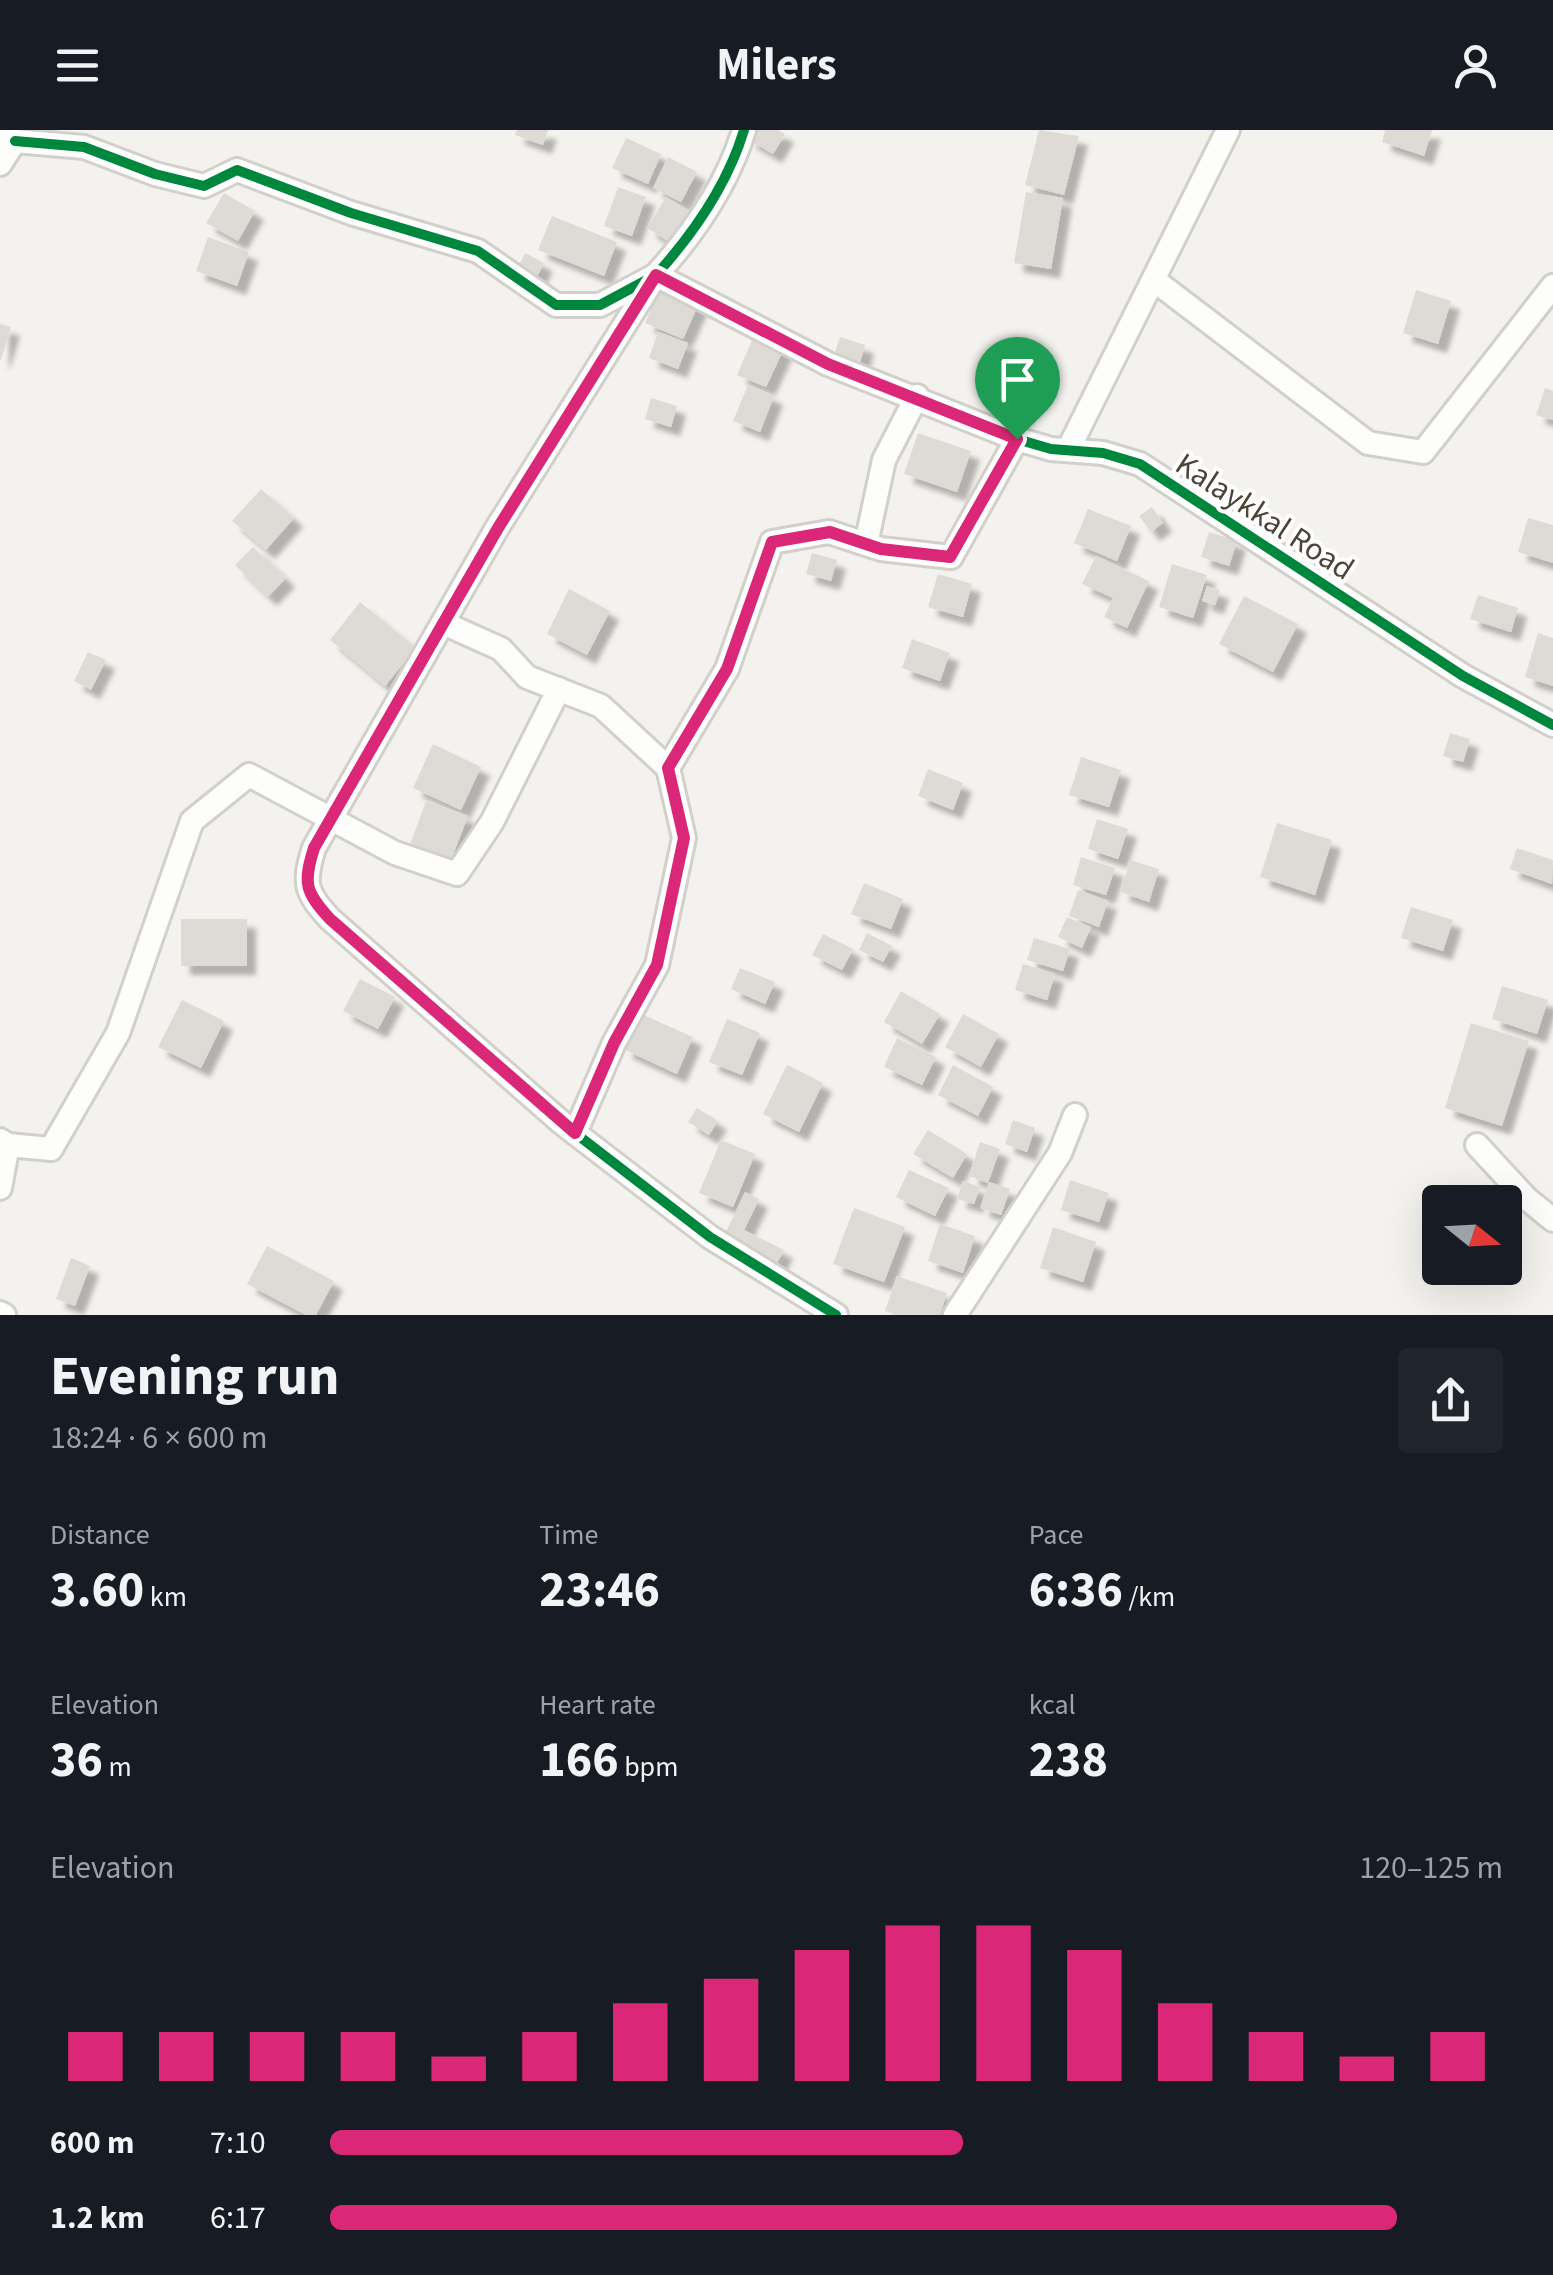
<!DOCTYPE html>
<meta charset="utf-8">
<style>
body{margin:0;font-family:"Source Sans 3",sans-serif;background:#20242c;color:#f1f3f6;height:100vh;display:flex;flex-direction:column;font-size:38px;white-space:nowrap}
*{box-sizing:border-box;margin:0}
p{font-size:32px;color:#9ea1a6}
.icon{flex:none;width:55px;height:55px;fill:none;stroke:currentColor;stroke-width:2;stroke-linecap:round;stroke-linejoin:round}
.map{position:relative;height:1185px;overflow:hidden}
.side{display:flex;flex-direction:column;background:#171b24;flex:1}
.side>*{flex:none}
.needle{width:65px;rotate:108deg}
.tools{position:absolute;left:1422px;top:1055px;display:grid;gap:20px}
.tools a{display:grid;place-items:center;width:100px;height:100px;border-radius:10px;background:#171b24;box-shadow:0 10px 40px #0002;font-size:50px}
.pin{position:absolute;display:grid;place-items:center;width:85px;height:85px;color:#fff;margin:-102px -42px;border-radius:50% 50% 50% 0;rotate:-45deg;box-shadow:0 0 10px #0007}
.pin .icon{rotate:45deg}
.round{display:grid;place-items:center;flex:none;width:105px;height:105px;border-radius:10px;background:#20242c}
.summary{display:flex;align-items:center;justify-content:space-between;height:170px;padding:0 50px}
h1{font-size:55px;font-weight:700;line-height:75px}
.metrics{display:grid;grid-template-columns:repeat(3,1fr);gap:15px;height:170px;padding:10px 50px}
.metrics div{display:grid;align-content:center}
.metrics b{font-size:50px;font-weight:700}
.metrics small{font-size:28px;font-weight:400}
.metrics p{font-size:28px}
.chart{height:280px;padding:20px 50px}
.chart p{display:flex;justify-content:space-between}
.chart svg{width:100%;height:180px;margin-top:10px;stroke:#db2777;stroke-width:6}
ul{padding:0 50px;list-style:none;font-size:32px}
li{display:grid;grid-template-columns:160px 120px 1fr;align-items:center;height:75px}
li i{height:25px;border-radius:12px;background:#db2777}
header{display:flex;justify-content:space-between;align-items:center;height:130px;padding:0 50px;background:#171b24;font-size:45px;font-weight:700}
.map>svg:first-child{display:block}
</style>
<header><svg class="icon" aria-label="menu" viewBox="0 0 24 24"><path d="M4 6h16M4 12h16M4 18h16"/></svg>Milers<svg class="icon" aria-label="person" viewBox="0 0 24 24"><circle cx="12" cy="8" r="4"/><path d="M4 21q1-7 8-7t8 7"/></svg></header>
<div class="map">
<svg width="1553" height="1185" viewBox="0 0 1553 1185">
<defs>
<filter id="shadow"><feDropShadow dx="9" dy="9" stdDeviation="2.5" flood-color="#0004"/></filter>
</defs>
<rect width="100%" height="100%" fill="#f4f2ee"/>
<!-- building -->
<g fill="#dedbd6" filter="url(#shadow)">
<polygon points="517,0 548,0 543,15 515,5"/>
<polygon points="752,0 778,0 785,4 773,24 747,9"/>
<polygon points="1039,0 1079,6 1064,65 1025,55"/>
<polygon points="1385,0 1432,0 1424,26 1382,12"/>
<polygon points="626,8 661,24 648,54 612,38"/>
<polygon points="668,27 697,42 681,72 653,58"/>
<polygon points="618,57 646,67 632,106 604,96"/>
<polygon points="1026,62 1063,68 1051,139 1014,133"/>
<polygon points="224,63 255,81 238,111 206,93"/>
<polygon points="666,67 694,84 674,115 647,98"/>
<polygon points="552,86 617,112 604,146 538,120"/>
<polygon points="208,107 249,122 237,156 196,141"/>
<polygon points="525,123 544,133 536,149 517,140"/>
<polygon points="662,154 700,171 683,209 645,193"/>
<polygon points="1416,160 1451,171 1438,214 1403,203"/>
<polygon points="0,194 11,197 1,230 0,230"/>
<polygon points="658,202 688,213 678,239 649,228"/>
<polygon points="755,203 785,216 766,257 737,245"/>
<polygon points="840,207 865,215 859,236 833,229"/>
<polygon points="748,255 774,266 760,302 733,291"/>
<polygon points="1545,258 1553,261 1553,290 1536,285"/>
<polygon points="651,268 677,276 671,297 645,289"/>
<polygon points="918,303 971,321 957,362 904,344"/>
<polygon points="261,359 294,388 266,420 232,391"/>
<polygon points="1152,377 1163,393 1151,402 1139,386"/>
<polygon points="1088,379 1131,396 1117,431 1074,413"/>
<polygon points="1528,388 1553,395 1553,433 1518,422"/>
<polygon points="1209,402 1237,411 1229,436 1201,427"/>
<polygon points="253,417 286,448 268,467 235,435"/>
<polygon points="812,423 837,430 831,451 806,444"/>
<polygon points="1096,426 1149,451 1127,498 1104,487 1113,468 1082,454"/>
<polygon points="1172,434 1207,445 1193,488 1159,477"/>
<polygon points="938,444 972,454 963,487 928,477"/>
<polygon points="1207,456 1220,460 1215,475 1202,471"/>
<polygon points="569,459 610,481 587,525 547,504"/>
<polygon points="1478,465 1518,478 1511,502 1470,489"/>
<polygon points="1244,466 1298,494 1273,542 1219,514"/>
<polygon points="360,472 416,518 385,556 330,510"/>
<polygon points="1538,503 1553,508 1553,556 1525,547"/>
<polygon points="912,509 950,523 940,551 902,538"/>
<polygon points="88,522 106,530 91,560 74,551"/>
<polygon points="1450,603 1470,609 1463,632 1443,626"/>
<polygon points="433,614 481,637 461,680 413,658"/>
<polygon points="1081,627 1121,640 1109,677 1069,665"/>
<polygon points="928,639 963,653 953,680 918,666"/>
<polygon points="426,671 468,686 448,738 407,723"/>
<polygon points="1097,689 1128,699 1118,729 1088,719"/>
<polygon points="1277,693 1332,710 1315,765 1260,747"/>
<polygon points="1517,718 1553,730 1552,754 1510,739"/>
<polygon points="1081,727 1115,738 1106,765 1073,755"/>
<polygon points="1130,730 1159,739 1149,772 1120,762"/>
<polygon points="864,753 903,769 891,799 851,784"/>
<polygon points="1078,760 1108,771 1099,797 1069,786"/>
<polygon points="1411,777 1453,790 1443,821 1401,808"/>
<polygon points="1067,787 1091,797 1082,818 1058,807"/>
<rect x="181" y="789" width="66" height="47"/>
<polygon points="867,803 892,816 883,832 859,820"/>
<polygon points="823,804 853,819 842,840 812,825"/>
<polygon points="1034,808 1070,819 1063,841 1027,830"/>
<polygon points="1023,834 1055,844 1047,870 1015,860"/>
<polygon points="740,838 775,852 765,874 731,859"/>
<polygon points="360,849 395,867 378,899 343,881"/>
<polygon points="1502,856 1548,870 1537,904 1492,889"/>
<polygon points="901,861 940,884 922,914 884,892"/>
<polygon points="182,870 224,891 201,938 158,917"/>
<polygon points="639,883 693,907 677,944 623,919"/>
<polygon points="963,884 999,904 981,937 945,917"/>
<polygon points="727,889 760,903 742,945 709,932"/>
<polygon points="1471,893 1529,911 1502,996 1445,978"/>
<polygon points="897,908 936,927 922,955 884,937"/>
<polygon points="787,935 823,953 799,1002 763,984"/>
<polygon points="953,935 993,957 978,986 938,965"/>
<polygon points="697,978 718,991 709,1005 688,992"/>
<polygon points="1013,990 1035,998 1027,1022 1005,1014"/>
<polygon points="928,1000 967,1024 953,1048 913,1024"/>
<polygon points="721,1010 755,1024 733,1077 699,1063"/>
<polygon points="980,1012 1000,1019 988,1053 969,1046"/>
<polygon points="909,1040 949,1058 935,1086 896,1067"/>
<polygon points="1070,1050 1109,1063 1099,1092 1061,1080"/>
<polygon points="963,1051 980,1057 974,1074 957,1069"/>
<polygon points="989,1052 1010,1059 1001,1085 980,1078"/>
<polygon points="745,1062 759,1069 744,1100 784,1120 776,1135 723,1108"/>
<polygon points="854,1078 905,1097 884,1152 833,1134"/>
<polygon points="940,1094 975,1106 963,1143 928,1131"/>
<polygon points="1053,1097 1096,1112 1083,1152 1040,1138"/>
<polygon points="267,1116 334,1151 316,1185 306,1185 247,1154"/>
<polygon points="71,1128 90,1136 75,1176 56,1169"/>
<polygon points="897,1146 947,1163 940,1185 897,1185 885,1181"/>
</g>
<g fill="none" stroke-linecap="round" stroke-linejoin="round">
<defs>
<g id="street">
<polyline points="0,0 15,11 0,34"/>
<path d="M744 0C728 53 693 104 656 145L497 398 314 718C303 753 305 762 330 789L562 993 710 1107 836 1185"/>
<polyline points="15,11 84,17 155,44 204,56 237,40 351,83 478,121 556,175 600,175 656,145 828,234 1017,309 1051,319 1103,323 1140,334 1463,546 1553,595"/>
<polyline points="1154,150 1368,313 1423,322 1553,156"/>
<polyline points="1068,320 1228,0"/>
<polyline points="866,414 884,330 917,266"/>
<polyline points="443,493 501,519 527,547 601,576 668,638"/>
<polyline points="575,1003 614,913 657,835 684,708 668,638 727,539 772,412 829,402 881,419 951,427 1017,309"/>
<polyline points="0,1010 8,1015 0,1058"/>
<polyline points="8,1015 51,1019 118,903 192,691 249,645 395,723 457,744 492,692 559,559"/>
<polyline points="1477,1015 1526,1068 1553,1090"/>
<polyline points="0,1183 4,1185"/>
<polyline points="955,1185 1060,1023 1075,985"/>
</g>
</defs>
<!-- street casing -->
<use href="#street" stroke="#d2d0cb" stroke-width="28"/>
<!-- street -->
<use href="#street" stroke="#fdfdfc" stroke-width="22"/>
<defs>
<g id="cycleway">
<path d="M744 0C728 53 693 104 656 145L497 398 314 718C303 753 305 762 330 789L562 993 710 1107 836 1185"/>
<polyline points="15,11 84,17 155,44 204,56 237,40 351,83 478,121 556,175 600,175 656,145 828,234 1017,309 1051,319 1103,323 1140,334 1463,546 1553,595"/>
</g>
</defs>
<!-- cycleway casing -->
<use href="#cycleway" stroke="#fff" stroke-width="16"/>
<!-- cycleway -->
<use href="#cycleway" stroke="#00873e" stroke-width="10"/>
</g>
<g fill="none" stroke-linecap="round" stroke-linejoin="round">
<defs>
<path id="route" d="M656 145 828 234 1017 309 950 427 881 419 830 402 772 412 727 539 668 638 684 708 657 835 614 913 575 1003 330 789C305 762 303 753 314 718L498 398Z"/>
</defs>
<!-- route casing -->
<use href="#route" stroke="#fff" stroke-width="20"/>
<!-- route -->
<use href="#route" stroke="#db2777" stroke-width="12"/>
</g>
<g text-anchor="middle" stroke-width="8" stroke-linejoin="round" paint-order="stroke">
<!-- street labels -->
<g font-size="32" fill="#4b4439" stroke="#fff">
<text transform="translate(1265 386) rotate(33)" y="11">Kalaykkal Road</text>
</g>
</g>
</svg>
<div class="tools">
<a><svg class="needle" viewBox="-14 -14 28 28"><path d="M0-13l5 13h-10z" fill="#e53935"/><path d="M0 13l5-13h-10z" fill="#9ea1a6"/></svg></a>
</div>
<div class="pin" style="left:1017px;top:309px;background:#1e9e55"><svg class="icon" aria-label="arrive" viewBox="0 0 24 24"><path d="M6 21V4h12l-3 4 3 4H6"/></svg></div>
</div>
<section class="side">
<div class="summary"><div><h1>Evening run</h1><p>18:24 · 6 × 600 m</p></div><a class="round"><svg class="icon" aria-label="share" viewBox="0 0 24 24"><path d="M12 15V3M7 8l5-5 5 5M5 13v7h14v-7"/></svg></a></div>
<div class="metrics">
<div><p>Distance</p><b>3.60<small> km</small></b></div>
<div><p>Time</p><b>23:46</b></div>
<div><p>Pace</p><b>6:36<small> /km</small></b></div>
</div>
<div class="metrics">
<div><p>Elevation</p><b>36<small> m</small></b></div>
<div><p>Heart rate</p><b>166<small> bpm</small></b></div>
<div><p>kcal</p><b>238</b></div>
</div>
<div class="chart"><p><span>Elevation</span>120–125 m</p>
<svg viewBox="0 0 160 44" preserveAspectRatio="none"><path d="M5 44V32M15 44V32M25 44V32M35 44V32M45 44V38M55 44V32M65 44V25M75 44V19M85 44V12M95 44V6M105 44V6M115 44V12M125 44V25M135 44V32M145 44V38M155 44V32"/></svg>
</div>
<ul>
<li><b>600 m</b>7:10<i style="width:54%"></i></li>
<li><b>1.2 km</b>6:17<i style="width:91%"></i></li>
</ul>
</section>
